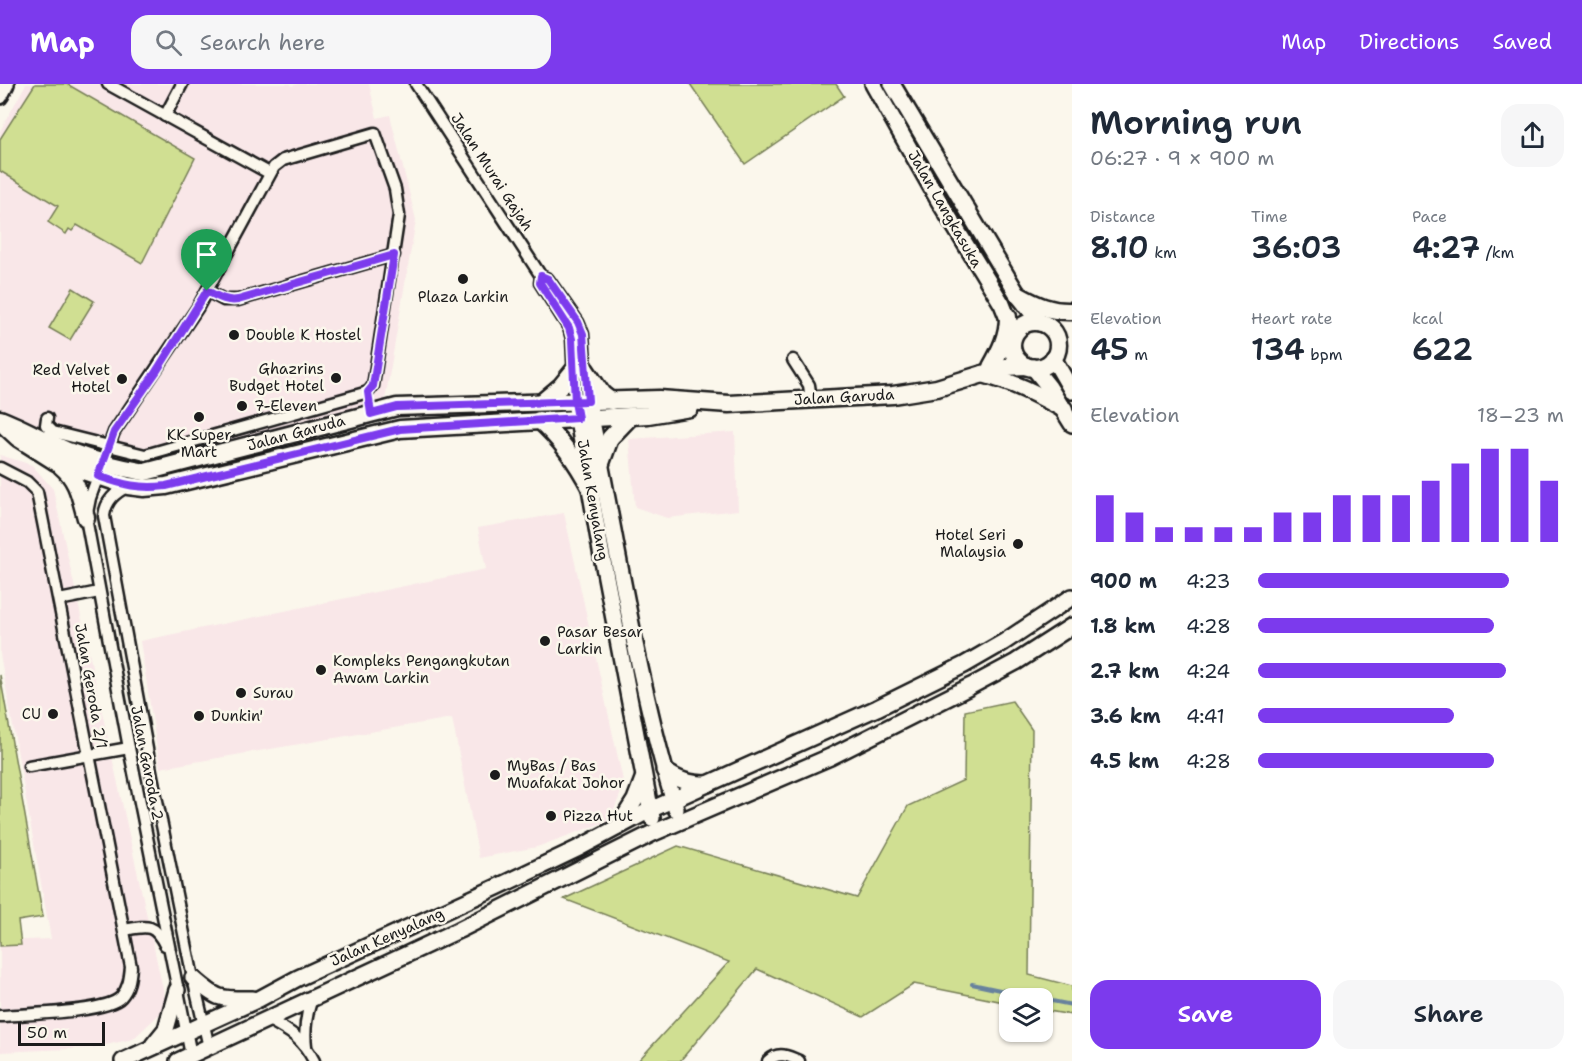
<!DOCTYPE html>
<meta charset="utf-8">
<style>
body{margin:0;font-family:"Shantell Sans",sans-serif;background:#f6f6f7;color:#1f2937;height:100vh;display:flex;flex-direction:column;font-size:22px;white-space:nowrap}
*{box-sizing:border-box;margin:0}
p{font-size:20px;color:#747a83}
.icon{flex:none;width:33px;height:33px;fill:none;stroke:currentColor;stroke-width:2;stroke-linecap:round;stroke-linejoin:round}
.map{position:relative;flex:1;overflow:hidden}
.side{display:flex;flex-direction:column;background:#fff;width:510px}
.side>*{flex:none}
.buttons{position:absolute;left:999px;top:904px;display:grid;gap:12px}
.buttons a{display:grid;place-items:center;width:54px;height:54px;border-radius:12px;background:#fff;box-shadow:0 2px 4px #0004;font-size:30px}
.scale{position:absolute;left:18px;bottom:15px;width:87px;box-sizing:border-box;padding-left:6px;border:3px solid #1c1c1c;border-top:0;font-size:16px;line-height:21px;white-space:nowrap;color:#1c1c1c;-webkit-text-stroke:4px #fbf7ec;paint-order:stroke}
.pin{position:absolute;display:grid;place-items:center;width:51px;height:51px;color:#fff;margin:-62px -26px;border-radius:50% 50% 50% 0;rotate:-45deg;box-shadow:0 0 6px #0007}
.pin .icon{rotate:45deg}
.round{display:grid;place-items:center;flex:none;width:63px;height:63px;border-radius:18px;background:#f6f6f7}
.summary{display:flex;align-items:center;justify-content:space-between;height:102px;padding:0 18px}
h1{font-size:33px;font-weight:600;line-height:45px}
.metrics{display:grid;grid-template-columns:repeat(3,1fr);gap:9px;height:102px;padding:6px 18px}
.metrics div{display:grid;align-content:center}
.metrics b{font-size:30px;font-weight:600}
.metrics small{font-size:16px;font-weight:400}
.metrics p{font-size:16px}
.chart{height:168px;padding:12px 18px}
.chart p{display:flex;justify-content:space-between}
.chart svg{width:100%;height:108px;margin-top:6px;stroke:#7c3aed;stroke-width:6}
.button{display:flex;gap:12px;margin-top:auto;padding:12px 18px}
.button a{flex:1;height:69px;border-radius:18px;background:#7c3aed;color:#fff;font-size:24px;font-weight:600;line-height:69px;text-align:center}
.button a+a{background:#f6f6f7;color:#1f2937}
ul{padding:0 18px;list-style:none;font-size:20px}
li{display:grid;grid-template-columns:96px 72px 1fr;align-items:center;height:45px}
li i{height:15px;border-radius:8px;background:#7c3aed}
header{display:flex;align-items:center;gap:36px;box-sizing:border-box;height:84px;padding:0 30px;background:#7c3aed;color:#fff}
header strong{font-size:28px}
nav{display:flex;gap:33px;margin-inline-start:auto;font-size:21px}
.search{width:420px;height:54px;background:#f6f6f7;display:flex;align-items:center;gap:15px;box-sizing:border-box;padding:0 21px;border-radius:18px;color:#747a83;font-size:22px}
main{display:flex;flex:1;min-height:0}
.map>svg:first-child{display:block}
</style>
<header>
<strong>Map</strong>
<div class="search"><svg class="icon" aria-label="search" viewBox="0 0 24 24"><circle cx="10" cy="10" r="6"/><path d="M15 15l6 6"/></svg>Search here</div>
<nav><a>Map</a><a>Directions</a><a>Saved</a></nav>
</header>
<main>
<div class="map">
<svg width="1072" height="977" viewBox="0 0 1072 977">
<rect width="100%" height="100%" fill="#fbf7ec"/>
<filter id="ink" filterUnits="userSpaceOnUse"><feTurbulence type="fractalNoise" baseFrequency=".0167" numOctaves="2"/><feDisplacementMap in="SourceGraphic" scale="12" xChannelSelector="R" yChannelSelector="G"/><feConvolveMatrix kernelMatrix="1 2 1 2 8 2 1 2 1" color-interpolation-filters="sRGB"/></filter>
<g filter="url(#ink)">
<!-- built -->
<g fill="#f9e7e8">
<polygon points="26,0 291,0 291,2 299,0 369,0 377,34 390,31 416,136 384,322 144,382 57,356 0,324 0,47"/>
<polygon points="735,348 738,426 667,434 635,423 629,355"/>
<polygon points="0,371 32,381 53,405 167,923 133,955 92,964 0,968 0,857 51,855 0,570"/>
<polygon points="564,429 624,701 610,736 537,763 479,774 452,634 160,684 140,557 486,485 478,444"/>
</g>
<!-- green -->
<g fill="#d0df92" stroke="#767e57" stroke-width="1.5">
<polygon points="35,0 67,0 195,74 142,179 77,141 72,147 69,145 66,150 48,138 58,122 0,87 0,55"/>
<polygon points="690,0 836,0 844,12 745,80"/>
<polygon points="73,204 94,217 70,256 49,244"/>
<polygon points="0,591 43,833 18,837 21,861 0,862"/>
<polygon points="1012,617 1032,646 1029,891 1072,902 1072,931 1043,926 1042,915 1010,915 1009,919 914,900 863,933 757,885 680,977 638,977 729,878 564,815 678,762 857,814 908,722 964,696 965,627"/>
</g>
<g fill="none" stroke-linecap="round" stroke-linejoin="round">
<!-- stream -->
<g stroke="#67829d" stroke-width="4">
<polyline points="972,900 1042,915"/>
<polyline points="1042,915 1072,921"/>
</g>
<defs>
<g id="street">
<polyline points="108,0 269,89"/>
<polyline points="416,0 541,192 548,195 578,238 583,250 588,317"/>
<polyline points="165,32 182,0"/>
<polyline points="541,192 540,199 569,244 572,255 575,318"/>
<polyline points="207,207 224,216 238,216 394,171"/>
<polyline points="793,276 809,301 811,315"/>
<polyline points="47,334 46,341 53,348 145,371 368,308"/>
<path d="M0 384 27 398 37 408 131 883C130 894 129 904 121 913 107 929 23 930 0 932"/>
<path d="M128 402C115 409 106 416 104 432L152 692 193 894 209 963"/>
<polyline points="59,516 99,508"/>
<polyline points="29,682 129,664"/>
<path d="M124 846C147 842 154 839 165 861"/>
<path d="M269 936C291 948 302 954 314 977"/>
<path d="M306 962C304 946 306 932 311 917"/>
<polyline points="191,971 129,664 86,434 90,414 114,348 198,223 274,83 283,76 375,49 395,105 399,131 373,302 368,308"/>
<path d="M768 977C778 967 789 972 799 977"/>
</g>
<g id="secondary">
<polyline points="873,0 939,117 1002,220 1014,250"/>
<polyline points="892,0 1018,211 1040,239"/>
<polyline points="0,12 6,0"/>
<polyline points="1053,274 1072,307"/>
<polyline points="1033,283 1049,303 1072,340"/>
<path d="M589 323C617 457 636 594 676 725"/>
<polyline points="576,324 601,467 652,734"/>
<path d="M664 686C679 697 690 700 708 700"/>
<polyline points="618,743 635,716 643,695"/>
<path d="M193 894C219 917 220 915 253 915"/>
<polyline points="153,961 166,945 177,906"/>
<polyline points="123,977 259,915 298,894 497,803 579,764 650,726 877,624 964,581 1004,558 1072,513"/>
<polyline points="178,977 459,846 653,749 830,673 971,602 1016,578 1072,542"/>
</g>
<g id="primary">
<path d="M1018 211C1036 221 1051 228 1072 227"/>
<circle cx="1035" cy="261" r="23"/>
<path d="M991 283C1000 267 1008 252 1008 233"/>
<polyline points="585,285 602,310 611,317"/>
<path d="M983 290C1015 299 1035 309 1064 325"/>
<polyline points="542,318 561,302 574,286"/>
<path d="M0 335C24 344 45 357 68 367 91 376 121 384 145 388L397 323 659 315 729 320 893 311 937 304 1006 283 1026 282"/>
<path d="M539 336C562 356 577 378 591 405"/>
<polyline points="5,342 18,354 56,378 128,402 144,404 166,402 400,345 648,331 690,324"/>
<polyline points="601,379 610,354 631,332"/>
<path d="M61 382C78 396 80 413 86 434"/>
</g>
</defs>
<!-- street casing -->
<use href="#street" stroke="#1c1c1c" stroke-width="15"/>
<!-- secondary casing -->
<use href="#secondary" stroke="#1c1c1c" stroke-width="20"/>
<!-- primary casing -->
<use href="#primary" stroke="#1c1c1c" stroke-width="21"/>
<!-- street -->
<use href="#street" stroke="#fbf7ec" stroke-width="10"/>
<!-- secondary -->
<use href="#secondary" stroke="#fbf7ec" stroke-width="15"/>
<!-- primary -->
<use href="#primary" stroke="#fbf7ec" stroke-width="16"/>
</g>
</g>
<g fill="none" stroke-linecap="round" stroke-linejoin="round" filter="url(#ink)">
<defs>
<path id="route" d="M207 207 156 288 114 348 98 392C124 401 139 405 166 402L400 345 578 334 575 318 572 255 569 244 540 199 541 192 548 195 578 238 583 250 588 317 397 323 371 330 368 308 373 302 394 171 238 216C226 218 217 212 207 207"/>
</defs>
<!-- route casing -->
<use href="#route" stroke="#fff" stroke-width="12"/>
<!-- route -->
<use href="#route" stroke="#7c3aed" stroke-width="8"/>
</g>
<!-- markers -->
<g fill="#1c1c1c" stroke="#fbf7ec" stroke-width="2">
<circle cx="463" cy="195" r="6"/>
<circle cx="234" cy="251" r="6"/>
<circle cx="336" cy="294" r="6"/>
<circle cx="122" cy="295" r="6"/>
<circle cx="242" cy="322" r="6"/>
<circle cx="199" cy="333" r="6"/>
<circle cx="1018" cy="460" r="6"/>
<circle cx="545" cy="557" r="6"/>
<circle cx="321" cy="586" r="6"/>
<circle cx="241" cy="609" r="6"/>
<circle cx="53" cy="630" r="6"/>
<circle cx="199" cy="632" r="6"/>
<circle cx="495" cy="691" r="6"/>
<circle cx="551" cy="732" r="6"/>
</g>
<g text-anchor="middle" stroke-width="5" stroke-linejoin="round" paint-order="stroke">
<!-- street labels -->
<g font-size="15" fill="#1c1c1c" stroke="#fbf7ec">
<text transform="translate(492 88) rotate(57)" y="5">Jalan Murai Gajah</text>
<text transform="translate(945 125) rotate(60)" y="5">Jalan Langkasuka</text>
<text transform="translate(844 313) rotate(-3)" y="5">Jalan Garuda</text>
<text transform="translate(296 349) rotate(-15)" y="5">Jalan Garuda</text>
<text transform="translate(593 416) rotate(80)" y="5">Jalan Kenyalang</text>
<text transform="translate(91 602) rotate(80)" y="5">Jalan Geroda 2/1</text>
<text transform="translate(147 679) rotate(79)" y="5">Jalan Garoda 2</text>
<text transform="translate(387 853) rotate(-24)" y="5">Jalan Kenyalang</text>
</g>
<!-- poi labels -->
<g font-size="15" fill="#1c1c1c" stroke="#fbf7ec" text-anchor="start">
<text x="463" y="218" text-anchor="middle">Plaza Larkin</text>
<text x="246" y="256">Double K Hostel</text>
<text x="324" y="290" text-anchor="end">Ghazrins<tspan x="324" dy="17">Budget Hotel</tspan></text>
<text x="110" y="291" text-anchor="end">Red Velvet<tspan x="110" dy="17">Hotel</tspan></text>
<text x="254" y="327">7-Eleven</text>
<text x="199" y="356" text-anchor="middle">KK Super<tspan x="199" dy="17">Mart</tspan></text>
<text x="1006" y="456" text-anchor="end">Hotel Seri<tspan x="1006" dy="17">Malaysia</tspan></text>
<text x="557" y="553">Pasar Besar<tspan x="557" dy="17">Larkin</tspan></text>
<text x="333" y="582">Kompleks Pengangkutan<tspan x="333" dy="17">Awam Larkin</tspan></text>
<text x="253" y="614">Surau</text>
<text x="41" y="635" text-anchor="end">CU</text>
<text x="211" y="637">Dunkin'</text>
<text x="507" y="687">MyBas / Bas<tspan x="507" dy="17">Muafakat Johor</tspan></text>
<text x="563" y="737">Pizza Hut</text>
</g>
</g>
</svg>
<div class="buttons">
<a><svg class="icon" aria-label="layers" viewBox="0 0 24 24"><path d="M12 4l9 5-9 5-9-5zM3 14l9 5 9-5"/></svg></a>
</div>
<div class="scale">50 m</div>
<div class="pin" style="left:207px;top:207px;background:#1e9e55"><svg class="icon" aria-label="arrive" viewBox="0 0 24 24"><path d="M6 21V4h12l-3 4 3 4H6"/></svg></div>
</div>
<section class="side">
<div class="summary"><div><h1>Morning run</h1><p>06:27 · 9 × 900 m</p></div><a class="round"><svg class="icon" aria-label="share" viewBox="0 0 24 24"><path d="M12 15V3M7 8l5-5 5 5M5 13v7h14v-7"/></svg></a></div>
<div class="metrics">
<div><p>Distance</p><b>8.10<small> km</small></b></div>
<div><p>Time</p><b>36:03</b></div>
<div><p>Pace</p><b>4:27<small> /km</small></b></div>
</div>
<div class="metrics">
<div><p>Elevation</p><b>45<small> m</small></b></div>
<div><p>Heart rate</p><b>134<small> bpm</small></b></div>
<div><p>kcal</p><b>622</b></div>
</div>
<div class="chart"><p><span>Elevation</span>18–23 m</p>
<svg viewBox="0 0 160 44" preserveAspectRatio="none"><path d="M5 44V25M15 44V32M25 44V38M35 44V38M45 44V38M55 44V38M65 44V32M75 44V32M85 44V25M95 44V25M105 44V25M115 44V19M125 44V12M135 44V6M145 44V6M155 44V19"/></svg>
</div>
<ul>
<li><b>900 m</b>4:23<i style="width:82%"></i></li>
<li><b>1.8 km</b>4:28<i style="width:77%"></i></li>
<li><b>2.7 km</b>4:24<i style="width:81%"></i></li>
<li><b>3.6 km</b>4:41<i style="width:64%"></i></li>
<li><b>4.5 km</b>4:28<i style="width:77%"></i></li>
</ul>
<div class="button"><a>Save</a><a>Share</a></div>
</section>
</main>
